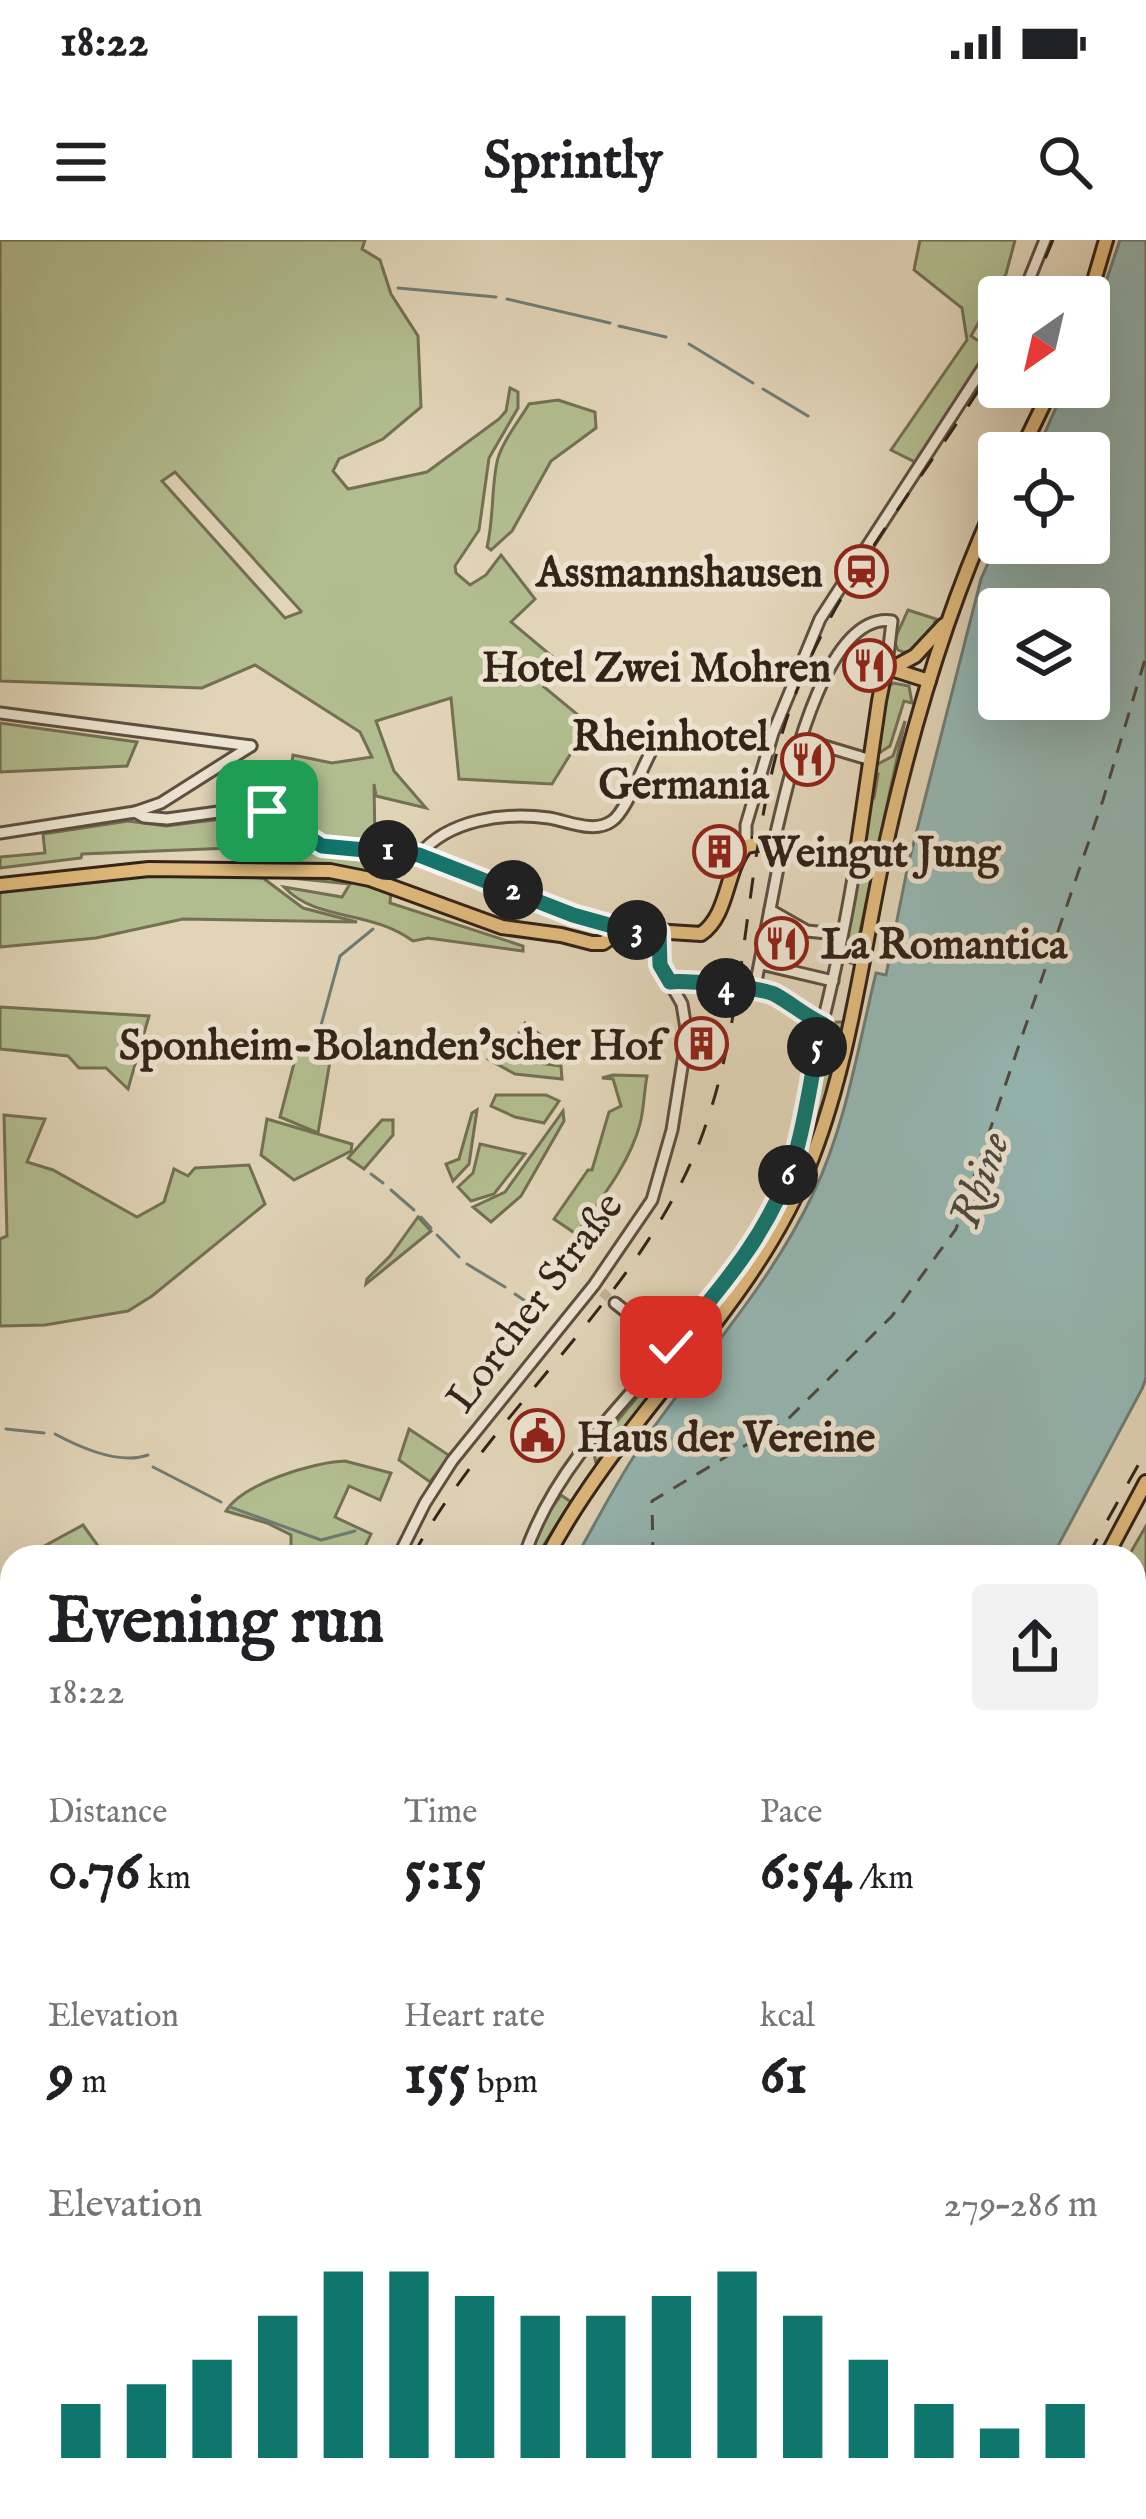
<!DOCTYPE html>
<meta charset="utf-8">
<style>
body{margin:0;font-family:"IM FELL English",serif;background:#f2f2f2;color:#202124;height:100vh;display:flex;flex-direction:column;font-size:45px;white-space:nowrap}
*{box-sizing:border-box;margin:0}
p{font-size:39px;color:#757577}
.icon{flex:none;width:66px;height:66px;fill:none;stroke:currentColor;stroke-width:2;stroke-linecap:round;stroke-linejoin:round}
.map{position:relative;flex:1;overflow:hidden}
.details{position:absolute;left:0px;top:1305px;width:1146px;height:975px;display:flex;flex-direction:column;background:#fff;border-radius:36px 36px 0 0;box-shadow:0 12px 48px #0002}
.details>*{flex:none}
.needle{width:78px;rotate:214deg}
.fabs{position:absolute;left:978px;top:36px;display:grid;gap:24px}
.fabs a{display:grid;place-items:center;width:132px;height:132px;border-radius:12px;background:#fff;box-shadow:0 12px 48px #0002;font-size:60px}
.pin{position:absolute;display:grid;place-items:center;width:102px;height:102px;color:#fff;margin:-51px;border-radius:24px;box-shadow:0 6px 18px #0006}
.km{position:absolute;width:60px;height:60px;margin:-30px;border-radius:50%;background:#222;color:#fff;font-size:33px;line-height:60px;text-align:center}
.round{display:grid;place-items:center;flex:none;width:126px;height:126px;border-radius:12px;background:#f2f2f2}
.head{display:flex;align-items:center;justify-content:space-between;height:204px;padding:0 48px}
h1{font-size:66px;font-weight:700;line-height:90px}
.stats{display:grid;grid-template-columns:repeat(3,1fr);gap:18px;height:204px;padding:12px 48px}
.stats div{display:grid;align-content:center}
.stats b{font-size:60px;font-weight:700}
.stats small{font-size:33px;font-weight:400}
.stats p{font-size:33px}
.chart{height:336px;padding:24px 48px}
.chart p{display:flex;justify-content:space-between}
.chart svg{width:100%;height:216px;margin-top:12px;stroke:#0f766e;stroke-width:6}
.status{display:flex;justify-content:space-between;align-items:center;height:84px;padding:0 60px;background:#fff;direction:ltr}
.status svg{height:33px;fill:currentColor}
header{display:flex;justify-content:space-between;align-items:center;height:156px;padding:0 48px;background:#fff;font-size:54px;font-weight:700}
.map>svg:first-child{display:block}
</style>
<div class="status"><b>18:22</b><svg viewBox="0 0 49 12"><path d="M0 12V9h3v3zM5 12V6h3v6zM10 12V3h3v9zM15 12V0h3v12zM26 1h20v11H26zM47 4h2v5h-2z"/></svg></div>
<header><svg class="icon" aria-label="menu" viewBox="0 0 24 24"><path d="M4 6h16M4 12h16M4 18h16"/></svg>Sprintly<svg class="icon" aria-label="search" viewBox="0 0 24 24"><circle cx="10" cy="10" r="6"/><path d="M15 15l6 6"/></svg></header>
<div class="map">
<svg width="1146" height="2279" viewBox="0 0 1146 2279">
<rect width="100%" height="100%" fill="#e1d4b7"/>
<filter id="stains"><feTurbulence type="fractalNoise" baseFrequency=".00167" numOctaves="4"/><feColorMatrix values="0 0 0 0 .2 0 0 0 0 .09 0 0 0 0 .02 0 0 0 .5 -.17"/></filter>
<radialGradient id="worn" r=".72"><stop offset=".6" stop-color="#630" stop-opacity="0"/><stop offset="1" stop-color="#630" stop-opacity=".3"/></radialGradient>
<!-- green -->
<g fill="#b2bd8f" stroke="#737054" stroke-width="3" fill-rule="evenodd">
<path d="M0 0H365L362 9 380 20 391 54 418 96 421 167 383 199 339 219 333 231 348 249 427 232 499 179 506 171 510 148 518 152V168L489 218 479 290 455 326 456 333 470 345 486 335 501 315 535 359 511 382 560 423 544 447 589 484 552 544 459 539 451 458 376 481 394 531 426 568 376 556 374 544 375 604C334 602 319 601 285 577L293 515 332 523 372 517 360 492 255 425 202 448 0 441ZM175 232 301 371V372L285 378 162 241Z"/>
<polygon points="920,0 1015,0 1006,34 971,96 991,109 917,223 891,210 967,100 962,68 914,30"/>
<path d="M558 160 595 172 596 188 551 221 512 291 491 310 487 307C494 278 491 251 497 222 501 203 519 181 529 164Z"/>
<path d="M908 370 936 379C930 396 918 420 898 410L894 401Z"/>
<polygon points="893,443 909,446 912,463 904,461 890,506 876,515 886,449"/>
<polygon points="905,481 853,724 843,720 869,559 874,558 878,534 873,532 874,526 893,516"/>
<polygon points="0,483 137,502 127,526 0,532"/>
<polygon points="262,574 271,577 292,595 286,608 299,615 305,605 326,613 396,616 392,644 280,626 256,615 256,607 82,614 81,618 0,628 0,617 45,613 43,594 128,581 166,586"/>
<path d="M323 634 391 652 390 663 523 706V711L428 698 413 701C369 669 317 682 284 647L342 657 350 644 281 637Z"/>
<polygon points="208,635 263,638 303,668 357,682 183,679 96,698 0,707 0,650 118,637"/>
<polygon points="0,767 149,776 128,849 106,828 79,828 68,816 0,809"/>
<path d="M827 782H843L825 856 791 948 788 947C808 893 813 838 827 782Z"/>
<polygon points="525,783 552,804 538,823 561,826 562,839 515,834 488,819 490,813 506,815"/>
<polygon points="298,808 331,815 318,893 280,877"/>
<path d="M613 835 647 836C644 852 644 869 640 884 629 925 600 960 576 994L554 979 588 930H592L609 872 621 866 613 839 602 838Z"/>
<polygon points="496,855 546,855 559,861 544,883 515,877 491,866"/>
<polygon points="477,870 469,924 453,941 446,924 459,919 472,873"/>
<polygon points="563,871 564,881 521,956 491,982 473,967 505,952"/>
<polygon points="4,875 45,879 27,922 53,930 137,977 164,962 174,929 188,936 195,928 249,925 265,964 152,1056 128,1071 45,1085 0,1086 0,999 7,996"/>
<polygon points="267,879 352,904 351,911 294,940 261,915"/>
<polygon points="382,880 393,880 393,895 364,929 348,918"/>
<polygon points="480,904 525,914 494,954 471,961 458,947 473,933"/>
<polygon points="418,977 431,991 366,1044 367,1039 390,1016"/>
<polygon points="754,1011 714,1075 596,1223 593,1210 734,1041"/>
<polygon points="409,1189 450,1216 430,1242 399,1220"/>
<path d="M345 1221 391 1233 380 1260 349 1246 335 1277 371 1294 363 1311 349 1317H241L244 1311 291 1307V1295L267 1283 226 1271C242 1244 313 1222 345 1221Z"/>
<polygon points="561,1255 571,1262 536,1317 528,1317 543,1280"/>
<polygon points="83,1285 106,1317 40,1314 37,1310"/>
<polygon points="1146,1286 1146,2279 695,2279 697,2268 1134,2268 1134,1317 1128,1317"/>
<polygon points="12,1331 12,1390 0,1391 3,1365 0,1346"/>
<path d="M12 1577 9 1759 12 1760C12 1792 6 1818 0 1850L12 1854V1998L0 1992V1579Z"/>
</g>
<!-- water -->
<g fill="#95b7b3" stroke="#6e7c75" stroke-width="3" fill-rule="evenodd">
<path d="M1120 0H1146V1138L1142 1149 1052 1317H576C599 1277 620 1235 646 1198 704 1116 769 1046 813 954 846 885 858 807 876 733L886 735 908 625 981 339 999 298V303H1089V213H1036L1065 147H1089V92ZM999 369H1089V459H999Z"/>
<polygon points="53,2268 645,2268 642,2279 49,2279"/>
</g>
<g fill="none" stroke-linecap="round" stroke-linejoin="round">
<!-- stream -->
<g stroke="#6e7c75" stroke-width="3">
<polyline points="398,48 496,57"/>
<polyline points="507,59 610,83"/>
<polyline points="619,86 666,97"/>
<polyline points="689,104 753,143"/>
<polyline points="763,149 808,176"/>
<polyline points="317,800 340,716 373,689"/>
<polyline points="371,934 383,943"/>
<polyline points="391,950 414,970"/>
<polyline points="421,977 431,988"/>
<polyline points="437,995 459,1017"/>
<polyline points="467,1024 505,1047"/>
<polyline points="515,1054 534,1067"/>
<polyline points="6,1189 44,1193"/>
<path d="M55 1194C81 1208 120 1225 148 1215"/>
<polyline points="153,1227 221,1262"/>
<polyline points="230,1267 321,1300 355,1291"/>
<polyline points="0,2013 12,2019"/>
</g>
<!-- ferry -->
<g stroke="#4c483f" stroke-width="3" stroke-dasharray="15 12" stroke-linecap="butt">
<polyline points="653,1317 652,1261 786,1181 892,1076 956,989 1103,560 1146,416"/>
<polyline points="488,2279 493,2268"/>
</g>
<!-- minor-tunnel -->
<polyline stroke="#beb197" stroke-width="9" stroke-dasharray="9 4.5" stroke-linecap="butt" points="602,1052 615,1063"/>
<defs>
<g id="minor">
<polyline points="1022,57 1045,0"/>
<polyline points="0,473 251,506"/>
<polyline points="801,499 871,520"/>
<polyline points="135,572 144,577 167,579 233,570 267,571 320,605 419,615 561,671 623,689"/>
<polyline points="0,593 135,572 161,563 251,506"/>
<path d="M773 605C786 554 821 371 892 381L888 416 891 429"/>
<polyline points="746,606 746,585 773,493 820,379 999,103"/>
<path d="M419 615C449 579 505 572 549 578 568 581 594 594 612 581 626 572 643 525 653 508L651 498"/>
<polyline points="770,670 807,691 827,693"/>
<polyline points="761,724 833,741"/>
<path d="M670 742C682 740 765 749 774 754 791 763 805 776 823 784"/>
<polyline points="755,747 782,607"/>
<polyline points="615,1063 671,1107"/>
<polyline points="398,1317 425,1263 452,1221 594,1045 652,960 672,890 687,795 682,764 660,725 659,692"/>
<path d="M524 1317C562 1201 672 1122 740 1025 769 983 791 934 803 884 808 863 808 842 813 821 830 755 845 691 855 625"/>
</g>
<g id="major">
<polyline points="1089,58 1106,0"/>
<polyline points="1020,213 1052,147"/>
<polyline points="891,429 915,416 944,385"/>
<polyline points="891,429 929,441"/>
<path d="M0 645 149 629 330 631 370 639 502 687 561 695 592 703H603L623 689 701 694C729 675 725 631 746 606L764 603 855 625 879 461 884 436 891 429"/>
<path d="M547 1317C622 1174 754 1070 812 918 848 825 861 724 881 627 908 501 944 373 999 256"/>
<polyline points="1106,1317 1146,1242"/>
<polyline points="35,2279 39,2268"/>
<polyline points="684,2279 687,2268"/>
</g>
</defs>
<!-- minor casing -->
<use href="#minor" stroke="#5f4f40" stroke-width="15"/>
<!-- major casing -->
<use href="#major" stroke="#342318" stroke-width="18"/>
<!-- minor -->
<use href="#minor" stroke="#ece3d0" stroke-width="9"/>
<!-- major -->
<use href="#major" stroke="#e0ba7c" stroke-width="12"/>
<!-- rail -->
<g stroke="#342318" stroke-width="3" stroke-dasharray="21 21" stroke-linecap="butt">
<polyline points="1029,57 1053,0"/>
<path d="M412 1317C493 1168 638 1060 700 901 754 759 741 600 794 458 839 334 933 229 999 117"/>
<polyline points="1087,1317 1146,1211"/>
<polyline points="9,2279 13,2268"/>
<polyline points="667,2279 669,2268"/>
</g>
</g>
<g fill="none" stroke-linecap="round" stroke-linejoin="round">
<defs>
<path id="route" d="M267 571 322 606 419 615 573 675 623 689 659 692 660 725 670 742C685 740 762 748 774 754 791 763 805 776 823 784 812 826 808 870 796 912 773 989 722 1047 671 1107"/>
</defs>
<!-- route casing -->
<use href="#route" stroke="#fff" stroke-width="24"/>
<!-- route -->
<use href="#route" stroke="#0f766e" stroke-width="15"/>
</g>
<!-- icons -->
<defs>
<symbol id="station-ring" viewBox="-11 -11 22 22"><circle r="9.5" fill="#ece3d0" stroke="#8f2418" stroke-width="1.5"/><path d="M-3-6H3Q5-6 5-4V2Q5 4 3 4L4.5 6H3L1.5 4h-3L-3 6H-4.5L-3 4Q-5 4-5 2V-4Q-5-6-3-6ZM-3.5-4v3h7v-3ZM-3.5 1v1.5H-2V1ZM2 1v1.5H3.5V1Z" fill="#8f2418"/></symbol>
<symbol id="restaurant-ring" viewBox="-11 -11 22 22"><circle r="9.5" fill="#ece3d0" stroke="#8f2418" stroke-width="1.5"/><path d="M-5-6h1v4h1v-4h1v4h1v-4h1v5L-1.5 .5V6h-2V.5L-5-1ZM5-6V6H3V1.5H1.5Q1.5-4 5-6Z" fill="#8f2418"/></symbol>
<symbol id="building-ring" viewBox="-11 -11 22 22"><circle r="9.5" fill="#ece3d0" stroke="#8f2418" stroke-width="1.5"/><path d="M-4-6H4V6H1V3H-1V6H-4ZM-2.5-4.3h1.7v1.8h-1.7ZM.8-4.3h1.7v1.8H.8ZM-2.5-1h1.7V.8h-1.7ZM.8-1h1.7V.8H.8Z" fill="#8f2418"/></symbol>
<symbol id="civic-ring" viewBox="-11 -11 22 22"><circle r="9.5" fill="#ece3d0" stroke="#8f2418" stroke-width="1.5"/><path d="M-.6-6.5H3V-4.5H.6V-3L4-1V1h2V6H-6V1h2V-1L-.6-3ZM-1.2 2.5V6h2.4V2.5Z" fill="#8f2418"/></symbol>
</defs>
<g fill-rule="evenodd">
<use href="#station-ring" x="832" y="302" width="59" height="59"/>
<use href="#restaurant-ring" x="840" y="396" width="59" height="59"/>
<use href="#restaurant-ring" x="778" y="490" width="59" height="59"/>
<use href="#building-ring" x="690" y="582" width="59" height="59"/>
<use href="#restaurant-ring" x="752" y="674" width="59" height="59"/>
<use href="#building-ring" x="672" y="774" width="59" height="59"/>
<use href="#civic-ring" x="508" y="1166" width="59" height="59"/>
</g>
<g text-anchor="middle" stroke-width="10" stroke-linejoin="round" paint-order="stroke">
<!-- poi labels -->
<g font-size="42" font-weight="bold" fill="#342318" stroke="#ece3d0" text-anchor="end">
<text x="823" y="346">Assmannshausen</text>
<text x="831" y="441">Hotel Zwei Mohren</text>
<text x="769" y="510">Rheinhotel<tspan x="769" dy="48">Germania</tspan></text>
<text x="758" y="626" text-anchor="start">Weingut Jung</text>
<text x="821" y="718" text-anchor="start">La Romantica</text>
<text x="663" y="819">Sponheim-Bolanden’scher Hof</text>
<text x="577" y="1211" text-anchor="start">Haus der Vereine</text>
</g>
<!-- street labels -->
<g font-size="42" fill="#342318" stroke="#ece3d0">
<text transform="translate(533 1061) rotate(-53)" y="15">Lorcher Straße</text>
</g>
<!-- water labels -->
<g font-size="45" font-style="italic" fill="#4c483f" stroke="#ece3d0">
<text transform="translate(978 939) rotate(-70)" y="16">Rhine</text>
</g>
</g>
<rect width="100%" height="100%" filter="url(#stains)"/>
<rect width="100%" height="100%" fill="url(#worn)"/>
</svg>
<div class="fabs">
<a><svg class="needle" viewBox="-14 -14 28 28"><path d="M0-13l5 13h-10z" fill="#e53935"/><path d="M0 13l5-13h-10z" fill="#757577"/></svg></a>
<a><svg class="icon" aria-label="locate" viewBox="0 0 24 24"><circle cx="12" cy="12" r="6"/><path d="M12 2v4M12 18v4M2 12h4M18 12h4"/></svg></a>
<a><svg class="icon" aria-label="layers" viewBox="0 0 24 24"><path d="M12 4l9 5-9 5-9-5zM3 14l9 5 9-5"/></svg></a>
</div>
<div class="pin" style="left:267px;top:571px;background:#1e9e55"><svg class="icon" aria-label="arrive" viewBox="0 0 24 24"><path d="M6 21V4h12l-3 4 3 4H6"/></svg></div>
<div class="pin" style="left:671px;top:1107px;background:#d93025"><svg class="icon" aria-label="check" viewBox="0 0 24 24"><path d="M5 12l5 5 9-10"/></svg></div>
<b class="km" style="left:388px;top:610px">1</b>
<b class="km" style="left:513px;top:650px">2</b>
<b class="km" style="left:637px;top:690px">3</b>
<b class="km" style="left:726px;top:748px">4</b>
<b class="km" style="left:817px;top:807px">5</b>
<b class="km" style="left:788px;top:935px">6</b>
<section class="details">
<div class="head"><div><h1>Evening run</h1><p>18:22</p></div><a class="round"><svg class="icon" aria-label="share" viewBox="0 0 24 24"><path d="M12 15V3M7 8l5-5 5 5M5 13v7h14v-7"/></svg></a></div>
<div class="stats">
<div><p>Distance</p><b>0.76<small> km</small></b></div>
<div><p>Time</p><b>5:15</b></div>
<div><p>Pace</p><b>6:54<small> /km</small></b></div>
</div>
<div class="stats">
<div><p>Elevation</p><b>9<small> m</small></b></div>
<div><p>Heart rate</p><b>155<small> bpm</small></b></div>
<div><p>kcal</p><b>61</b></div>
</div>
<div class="chart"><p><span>Elevation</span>279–286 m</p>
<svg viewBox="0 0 160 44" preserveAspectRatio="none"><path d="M5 44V33M15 44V29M25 44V24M35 44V15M45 44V6M55 44V6M65 44V11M75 44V15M85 44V15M95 44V11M105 44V6M115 44V15M125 44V24M135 44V33M145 44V38M155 44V33"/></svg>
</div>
</section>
</div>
